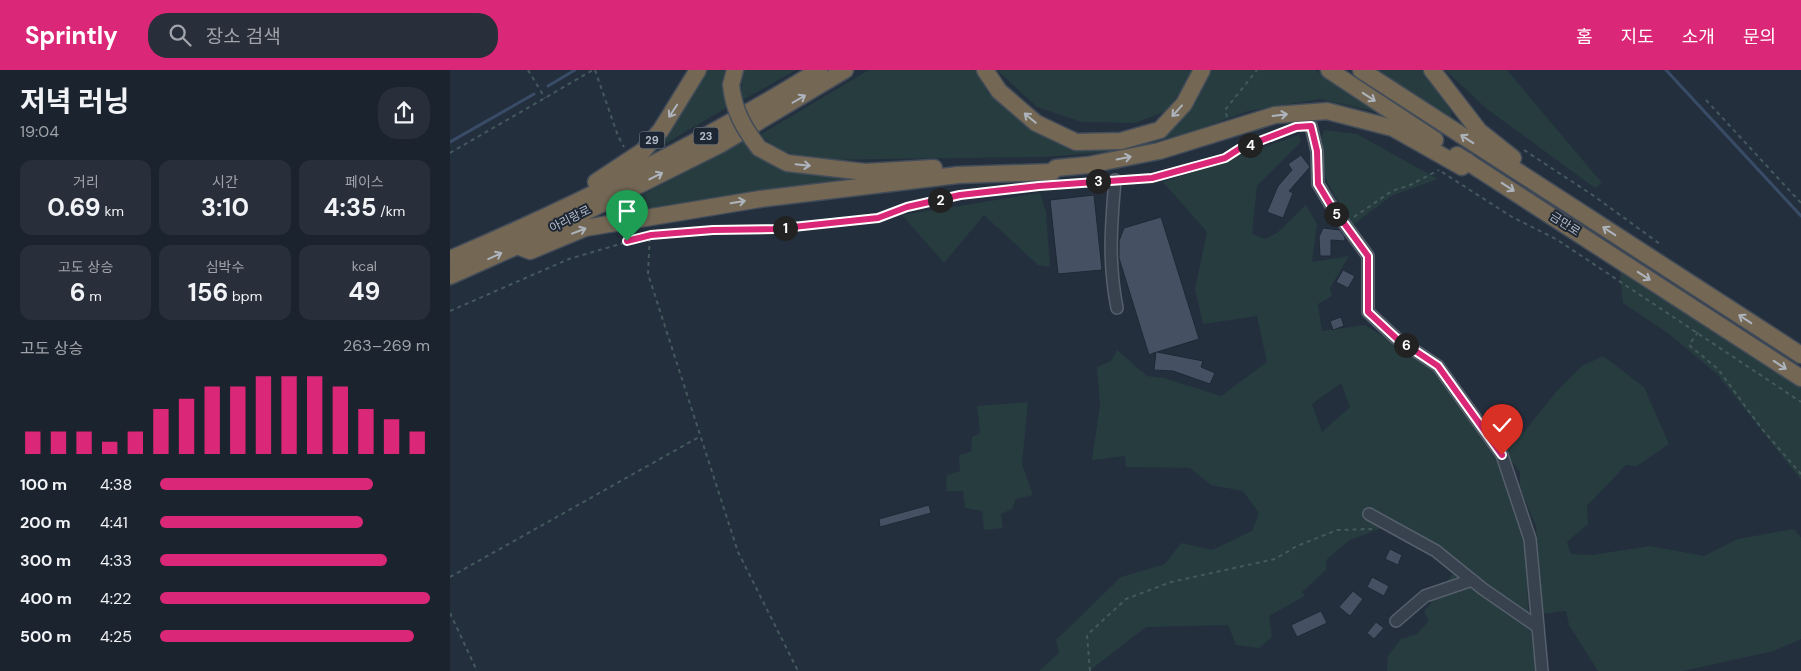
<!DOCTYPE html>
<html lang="ko">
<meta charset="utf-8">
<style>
body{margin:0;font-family:"DM Sans","Noto Sans KR",sans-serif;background:#282f3a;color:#f1f3f6;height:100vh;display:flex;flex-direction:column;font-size:19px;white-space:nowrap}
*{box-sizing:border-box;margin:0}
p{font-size:16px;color:#a0a4aa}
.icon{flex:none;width:28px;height:28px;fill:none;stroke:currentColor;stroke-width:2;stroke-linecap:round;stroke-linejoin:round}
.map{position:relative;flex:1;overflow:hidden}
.drawer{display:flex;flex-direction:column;background:#1b232e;width:450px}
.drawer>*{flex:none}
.pin{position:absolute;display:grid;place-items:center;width:42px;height:42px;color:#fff;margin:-51px -21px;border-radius:50% 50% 50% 0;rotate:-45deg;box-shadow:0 0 5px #0007}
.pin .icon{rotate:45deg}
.km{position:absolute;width:25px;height:25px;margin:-12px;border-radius:50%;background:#222;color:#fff;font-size:14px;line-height:25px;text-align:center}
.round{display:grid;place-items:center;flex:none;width:52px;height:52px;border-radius:20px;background:#282f3a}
.head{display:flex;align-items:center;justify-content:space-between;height:85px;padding:0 20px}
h1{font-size:28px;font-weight:700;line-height:38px}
.figures{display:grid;grid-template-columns:repeat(3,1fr);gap:8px;height:85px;padding:5px 20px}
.figures div{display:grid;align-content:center;border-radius:12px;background:#282f3a;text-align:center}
.figures b{font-size:25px;font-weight:700}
.figures small{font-size:14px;font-weight:400}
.figures p{font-size:14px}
.chart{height:140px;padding:10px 20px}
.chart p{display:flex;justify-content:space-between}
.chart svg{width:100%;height:90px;margin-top:5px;stroke:#db2777;stroke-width:6}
ul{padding:0 20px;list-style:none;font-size:16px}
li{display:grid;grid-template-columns:80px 60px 1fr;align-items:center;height:38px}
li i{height:12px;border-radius:6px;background:#db2777}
header{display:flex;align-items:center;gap:30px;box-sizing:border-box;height:70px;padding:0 25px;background:#db2777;color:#fff}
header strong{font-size:24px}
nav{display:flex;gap:28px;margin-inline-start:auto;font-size:18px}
.search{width:350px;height:45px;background:#282f3a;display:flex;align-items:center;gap:12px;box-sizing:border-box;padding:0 18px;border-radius:20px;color:#a0a4aa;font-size:19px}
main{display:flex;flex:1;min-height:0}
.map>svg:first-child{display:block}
</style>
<header>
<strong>Sprintly</strong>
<div class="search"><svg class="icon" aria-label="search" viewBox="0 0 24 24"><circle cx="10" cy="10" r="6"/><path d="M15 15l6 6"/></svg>장소 검색</div>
<nav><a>홈</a><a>지도</a><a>소개</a><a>문의</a></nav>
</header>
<main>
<section class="drawer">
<div class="head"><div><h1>저녁 러닝</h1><p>19:04</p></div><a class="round"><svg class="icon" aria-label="share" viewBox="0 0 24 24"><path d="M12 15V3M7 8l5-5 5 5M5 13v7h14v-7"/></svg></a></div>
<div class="figures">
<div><p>거리</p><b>0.69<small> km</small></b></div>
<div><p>시간</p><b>3:10</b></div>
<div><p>페이스</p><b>4:35<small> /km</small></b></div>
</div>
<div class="figures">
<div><p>고도 상승</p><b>6<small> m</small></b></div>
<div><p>심박수</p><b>156<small> bpm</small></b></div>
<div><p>kcal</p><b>49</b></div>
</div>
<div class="chart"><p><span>고도 상승</span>263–269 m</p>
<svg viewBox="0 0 160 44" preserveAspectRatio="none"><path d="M5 44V33M15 44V33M25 44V33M35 44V38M45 44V33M55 44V22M65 44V17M75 44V11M85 44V11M95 44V6M105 44V6M115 44V6M125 44V11M135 44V22M145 44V27M155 44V33"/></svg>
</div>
<ul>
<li><b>100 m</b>4:38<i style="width:79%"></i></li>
<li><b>200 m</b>4:41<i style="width:75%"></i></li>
<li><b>300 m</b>4:33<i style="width:84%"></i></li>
<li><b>400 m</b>4:22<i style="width:100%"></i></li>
<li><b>500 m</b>4:25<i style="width:94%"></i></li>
</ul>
</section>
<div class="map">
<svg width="1351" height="601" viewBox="0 0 1351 601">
<rect width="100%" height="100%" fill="#242f3e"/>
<!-- green -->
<g fill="#263c3f" fill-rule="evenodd">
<polygon points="254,0 276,0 273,9 276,38 199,83 233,41"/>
<polygon points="293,0 346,0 291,31"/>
<path d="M419 0H530L537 22 600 68 693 71 727 54 756 9 758 0H865L927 42 870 29 798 41 745 61 670 81 594 87 361 90C343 84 323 80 311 64Z"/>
<polygon points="547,0 741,0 741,7 716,41 685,53 632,52 587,37"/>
<polygon points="928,0 972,0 1001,41 1001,51"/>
<polygon points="995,0 1057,0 1152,113 1145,118 1037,39"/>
<path d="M874 60 907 64 988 109 941 126 903 155C886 127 860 95 874 60Z"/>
<path d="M849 65 851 72 807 116 802 164 815 169 827 163 856 135 867 154 862 192 899 186 880 218 882 226 868 234 872 261 915 255 978 294 990 305 1048 393 1068 446 1076 485 1078 540 1086 601H937L938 586 951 569 967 564 979 550 974 542 1011 493 948 452 900 470 877 489 876 500 852 522 855 526 819 546 822 567 809 578 786 575 778 555 696 557 639 601H589L609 583 606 570 671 507 715 494 731 473 762 480 802 461 809 443 793 421 761 415 740 398 676 397 675 386 642 390 650 335 647 297 661 291 667 280 697 306 714 308 771 326 817 292 807 246 753 254 745 219 757 162 713 112ZM891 313 900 337 872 362 862 334Z"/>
<polygon points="295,71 329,98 414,106 152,146"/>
<polygon points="590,123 596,142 600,197 588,195 534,145 494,193 452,145"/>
<polygon points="1170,202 1351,318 1351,410 1267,304 1219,264 1173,233"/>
<polygon points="1153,286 1194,317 1219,374 1187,396 1176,395 1137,436 1138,454 1117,472 1121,484 1142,485 1200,476 1254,486 1288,469 1344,459 1351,468 1351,569 1324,581 1233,601 1148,601 1119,555 1116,541 1092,544 1086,456 1070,418 1070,402 1033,354 1048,354 1056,368 1064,361 1074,362 1106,322 1132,296"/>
<polygon points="578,332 572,394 583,425 566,429 562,439 551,444 553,458 534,460 532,441 515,438 513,421 496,421 497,405 510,401 509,385 521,382 522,367 530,363 527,336"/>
</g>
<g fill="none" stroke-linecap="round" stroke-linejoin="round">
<!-- stream -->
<g stroke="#394c67" stroke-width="3">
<polyline points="1216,0 1351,146"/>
<polyline points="98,16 125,0"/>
<polyline points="0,72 84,24"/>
</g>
</g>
<!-- building -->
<g fill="#455162" stroke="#1f2835">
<polygon points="851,85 860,97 839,121 843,123 833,148 817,142 828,116 842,100 838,94"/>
<polygon points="644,125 652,200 608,204 600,130"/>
<polygon points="711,147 749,269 707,282 753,291 751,297 765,303 760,314 723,301 704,300 706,282 699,285 669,188 669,171 674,158"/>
<polygon points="873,158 890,160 895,167 895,171 881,170 881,186 870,186 869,167"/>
<polygon points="893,200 905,206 898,218 886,212"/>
<polygon points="891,247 894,256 883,260 880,251"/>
<polygon points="479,435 481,443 430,457 429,449"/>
<polygon points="940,479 952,485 948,495 935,489"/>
<polygon points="922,507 939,516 934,526 917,517"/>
<polygon points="903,521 913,529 900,546 889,537"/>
<polygon points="871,541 877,553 847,567 841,555"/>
<polygon points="926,552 934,558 924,569 917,563"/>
</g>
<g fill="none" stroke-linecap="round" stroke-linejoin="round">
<defs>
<g id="minor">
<polyline points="861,56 867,81 868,114 880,134 918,186 918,242 946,268 988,296 1052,385 1080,469 1092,601"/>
<path d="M665 110C661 156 658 192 667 238"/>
<polyline points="919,444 986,481 1033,519 1088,557"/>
<polyline points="946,551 975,526 1022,510"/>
</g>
<g id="highway">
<polyline points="535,0 549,21 586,53 626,72 671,71 710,60 734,34 752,0"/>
<polyline points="879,0 985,70"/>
<polyline points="911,0 1351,285"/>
<polyline points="982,0 1029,61 1063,88"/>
<polyline points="281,15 285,0"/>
<polyline points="309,78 337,93 415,102 484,98"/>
<polyline points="1007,85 1351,308"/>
<polyline points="146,112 193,81 211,60 248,0"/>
<polyline points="67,176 80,181 135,158 310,129 508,105 602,102 606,98 638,95 709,81 825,45 877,41 943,58 1012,97 1017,91"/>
<path d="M0 189C127 135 251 73 369 0"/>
<polyline points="0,206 67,176 271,74 395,0"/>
</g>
</defs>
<!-- minor casing -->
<use href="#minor" stroke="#565f6c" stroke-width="14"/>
<!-- highway casing -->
<use href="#highway" stroke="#434c59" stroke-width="19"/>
<!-- path -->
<g stroke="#44595c" stroke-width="2" stroke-dasharray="4 4" stroke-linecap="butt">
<polyline points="78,0 95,28"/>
<polyline points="145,0 168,66 174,77"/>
<polyline points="1256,30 1351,133"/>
<polyline points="777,47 775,40 807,0"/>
<polyline points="1074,80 1144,126 1210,174"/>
<polyline points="0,83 143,0"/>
<polyline points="992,102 1062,147 1106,169 1351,332"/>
<polyline points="676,109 702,107 775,88 789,79 844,58"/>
<polyline points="608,114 653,111"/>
<polyline points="904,147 942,121 960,115 989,100"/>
<polyline points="200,160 198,204 288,482 348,601"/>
<polyline points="0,241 119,189 201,165 263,160 324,159 428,148 457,137 510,125 576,117"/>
<polyline points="1248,262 1239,275 1268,299 1312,359 1351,404"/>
<polyline points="0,507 249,367"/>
<polyline points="0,543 27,601"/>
<polyline points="640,601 637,565 676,529 721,512 825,489 847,476 887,460 922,459"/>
</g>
<!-- minor -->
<use href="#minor" stroke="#38414e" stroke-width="11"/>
<!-- highway -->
<use href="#highway" stroke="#746855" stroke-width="16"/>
<defs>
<path id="highway-bridge" d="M281 15C284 41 293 57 309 78"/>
</defs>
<!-- highway-bridge casing -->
<use href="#highway-bridge" stroke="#434c59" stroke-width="19" stroke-linecap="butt"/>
<!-- highway-bridge -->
<use href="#highway-bridge" stroke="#746855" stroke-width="16"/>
</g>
<!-- one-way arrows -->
<defs><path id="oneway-shaft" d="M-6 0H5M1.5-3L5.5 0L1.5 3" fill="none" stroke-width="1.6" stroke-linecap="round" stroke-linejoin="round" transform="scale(1.25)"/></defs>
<g stroke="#aeb4bd">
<use href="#oneway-shaft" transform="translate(919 27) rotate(33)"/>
<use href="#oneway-shaft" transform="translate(349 29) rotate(-30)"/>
<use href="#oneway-shaft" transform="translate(223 41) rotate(123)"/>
<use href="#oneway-shaft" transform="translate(727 41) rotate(132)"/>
<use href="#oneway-shaft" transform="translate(830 45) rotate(-7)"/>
<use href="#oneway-shaft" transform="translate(580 48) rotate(-140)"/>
<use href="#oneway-shaft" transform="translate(1017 69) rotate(-147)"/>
<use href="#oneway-shaft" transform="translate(674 88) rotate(-11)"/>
<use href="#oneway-shaft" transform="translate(353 95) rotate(6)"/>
<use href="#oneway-shaft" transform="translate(206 106) rotate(-27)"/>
<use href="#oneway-shaft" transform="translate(1058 117) rotate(33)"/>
<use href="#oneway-shaft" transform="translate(288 132) rotate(-10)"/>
<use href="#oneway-shaft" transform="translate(129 161) rotate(-21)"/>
<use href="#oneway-shaft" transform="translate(1159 161) rotate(-147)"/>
<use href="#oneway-shaft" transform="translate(45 186) rotate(-25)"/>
<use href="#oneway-shaft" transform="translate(1194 206) rotate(33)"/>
<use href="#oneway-shaft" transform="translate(1295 249) rotate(-147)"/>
<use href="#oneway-shaft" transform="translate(1330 295) rotate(33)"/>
</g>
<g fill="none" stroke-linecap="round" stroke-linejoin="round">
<defs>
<polyline id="route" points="177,171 201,165 263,160 324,159 428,148 457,137 510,125 589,116 702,108 775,88 789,79 846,57 861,56 867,81 868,114 880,134 918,186 918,242 946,268 988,296 1052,385"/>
</defs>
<!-- route casing -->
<use href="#route" stroke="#fff" stroke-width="10"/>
<!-- route -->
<use href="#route" stroke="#db2777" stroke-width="6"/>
</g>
<g text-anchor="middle" stroke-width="4" stroke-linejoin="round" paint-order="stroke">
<!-- shield labels -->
<g fill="#1d2633" stroke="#878f9c" stroke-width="1">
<rect x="243.5" y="57.5" width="25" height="17" rx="4"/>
<rect x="189.5" y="61.5" width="25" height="17" rx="4"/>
</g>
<g font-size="11" font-weight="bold" fill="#b4bcc9">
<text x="256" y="70">23</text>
<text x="202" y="74">29</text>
</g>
<!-- street labels -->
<g font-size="12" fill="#b4bcc9" stroke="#1d2633">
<text transform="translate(120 149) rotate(-27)" y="4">아리랑로</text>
<text transform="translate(1115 154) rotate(33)" y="4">금만로</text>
</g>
</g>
</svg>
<div class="pin" style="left:177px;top:171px;background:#1e9e55"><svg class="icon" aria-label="arrive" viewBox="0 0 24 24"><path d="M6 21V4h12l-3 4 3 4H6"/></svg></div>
<div class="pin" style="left:1052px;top:385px;background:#d93025"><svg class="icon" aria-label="check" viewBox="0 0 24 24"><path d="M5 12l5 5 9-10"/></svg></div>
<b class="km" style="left:335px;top:158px">1</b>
<b class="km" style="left:490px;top:130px">2</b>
<b class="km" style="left:648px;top:111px">3</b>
<b class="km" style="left:800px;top:75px">4</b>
<b class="km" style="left:886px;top:144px">5</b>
<b class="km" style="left:956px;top:275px">6</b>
</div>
</main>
